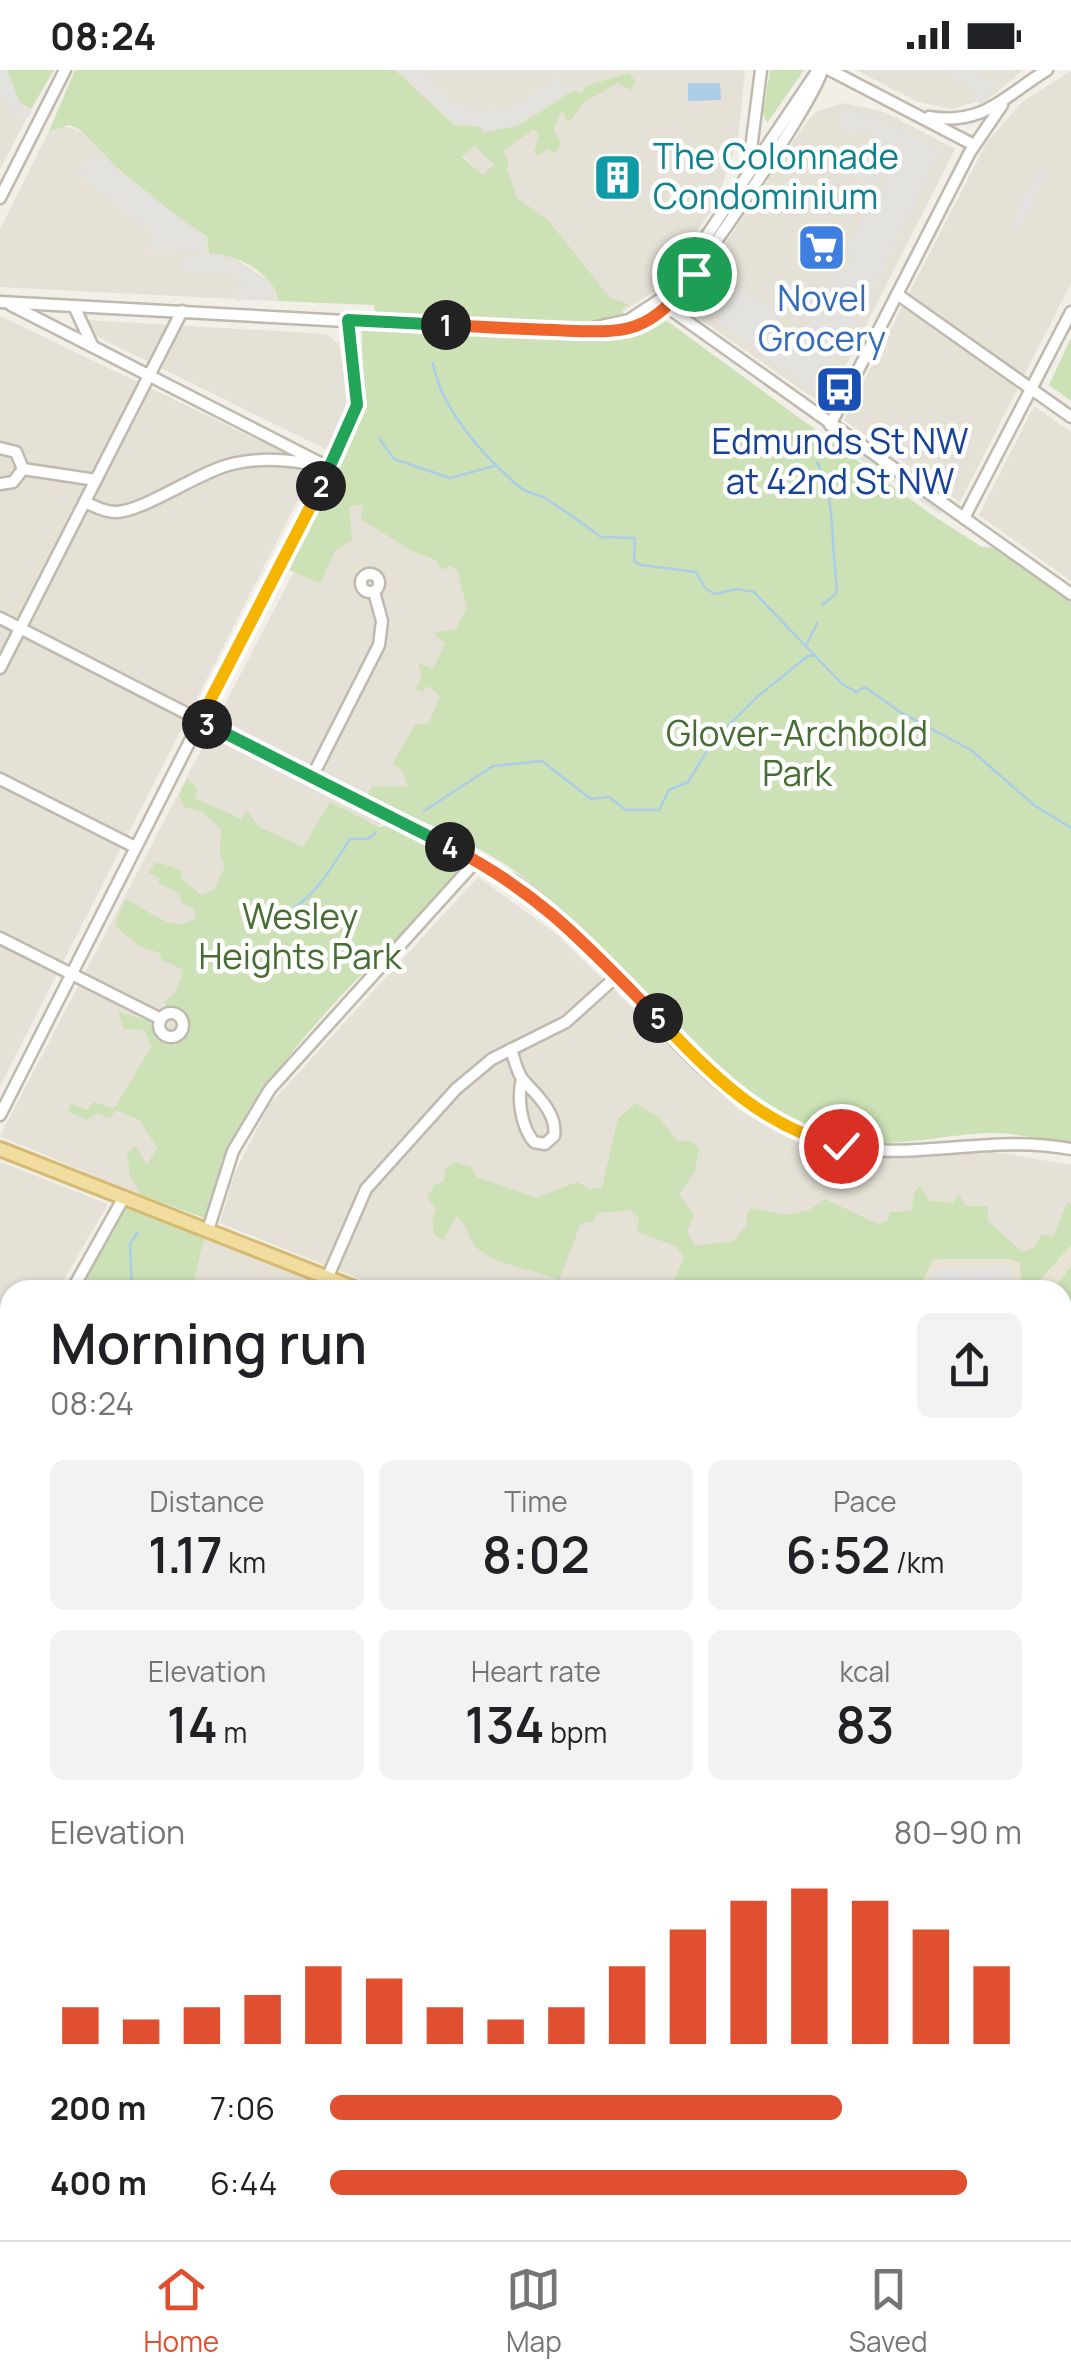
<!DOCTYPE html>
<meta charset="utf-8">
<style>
body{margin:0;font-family:Manrope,sans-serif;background:#f2f2f2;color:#202124;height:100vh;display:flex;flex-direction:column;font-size:38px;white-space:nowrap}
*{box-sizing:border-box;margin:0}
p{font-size:32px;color:#757577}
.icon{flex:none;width:55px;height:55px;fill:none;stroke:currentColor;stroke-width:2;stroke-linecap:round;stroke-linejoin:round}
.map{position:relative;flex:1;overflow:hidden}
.side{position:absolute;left:0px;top:1210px;width:1072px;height:960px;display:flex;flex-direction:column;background:#fff;border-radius:30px 30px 0 0;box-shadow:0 2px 8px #0004}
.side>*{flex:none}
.pin{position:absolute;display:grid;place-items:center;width:85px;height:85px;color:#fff;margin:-42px;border:5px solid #fff;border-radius:50%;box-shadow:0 2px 10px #0007}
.km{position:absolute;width:50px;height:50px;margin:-25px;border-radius:50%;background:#222;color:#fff;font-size:28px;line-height:50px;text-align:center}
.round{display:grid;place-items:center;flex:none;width:105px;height:105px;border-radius:15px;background:#f2f2f2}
.head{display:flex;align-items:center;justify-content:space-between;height:170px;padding:0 50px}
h1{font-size:55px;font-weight:600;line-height:75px}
.metrics{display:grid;grid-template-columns:repeat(3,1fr);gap:15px;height:170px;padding:10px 50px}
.metrics div{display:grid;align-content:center;border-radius:15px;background:#f2f2f2;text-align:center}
.metrics b{font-size:50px;font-weight:600}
.metrics small{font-size:28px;font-weight:400}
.metrics p{font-size:28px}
.chart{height:280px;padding:20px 50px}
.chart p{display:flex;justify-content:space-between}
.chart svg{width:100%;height:180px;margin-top:10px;stroke:#e04f30;stroke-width:6}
ul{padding:0 50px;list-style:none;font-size:32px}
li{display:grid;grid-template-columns:160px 120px 1fr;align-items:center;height:75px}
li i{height:25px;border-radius:12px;background:#e04f30}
.status{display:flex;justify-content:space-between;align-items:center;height:70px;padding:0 50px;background:#fff;direction:ltr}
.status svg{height:28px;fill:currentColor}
.tab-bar{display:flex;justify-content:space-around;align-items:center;height:140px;border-top:2px solid #e0e0e0;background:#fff;font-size:28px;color:#757577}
.tab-bar a{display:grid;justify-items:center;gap:5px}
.tab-bar .active{color:#e04f30}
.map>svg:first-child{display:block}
</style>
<div class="status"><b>08:24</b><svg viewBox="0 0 49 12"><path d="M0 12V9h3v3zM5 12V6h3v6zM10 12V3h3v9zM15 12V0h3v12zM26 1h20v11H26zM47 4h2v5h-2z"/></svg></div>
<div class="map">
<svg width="1071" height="2170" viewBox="0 0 1071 2170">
<rect width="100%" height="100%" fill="#f1efe7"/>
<!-- residential -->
<g fill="#e5e1d6">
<polygon points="0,0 7,0 20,33 31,39 0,99"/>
<polygon points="374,0 745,0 738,70 716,133 658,219 623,241"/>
<polygon points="856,0 1023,0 991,27 952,39 918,32"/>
<polygon points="1071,1 1071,213 960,432 844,350 987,72 1022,32"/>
<polygon points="844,33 884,42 955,79 825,336 683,237 805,54 816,42"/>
<polygon points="63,56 82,61 207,168 208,181 230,185 272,213 278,231 0,217 0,159 49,61"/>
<polygon points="0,246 281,381 311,404 0,1016"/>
<polygon points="85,250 327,264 339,275 349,311 343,348 327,380 98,267"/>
<polygon points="1034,336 1071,362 1071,511 979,445"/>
<polygon points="336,421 364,435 407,475 479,511 409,739 377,757 218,899 151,1033 165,1061 139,1112 147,1128 0,1066"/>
<polygon points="478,807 554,862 739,1040 803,1073 857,1089 994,1082 1071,1095 1071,1164 1033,1190 730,1220 387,1220 220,1153 234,1105 269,1035"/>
<polygon points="0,1092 108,1134 58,1220 10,1220 10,1272 0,1283"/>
<polygon points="206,1162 347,1220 205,1220 195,1208"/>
<polygon points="1062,1432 1071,1435 1071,1694 1063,1710"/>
<polygon points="1063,1920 1071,1920 1071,2170 855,2170 860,2160 1062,2160"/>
<polygon points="0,2004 10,2016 10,2160 108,2160 115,2170 0,2170"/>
<polygon points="427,2160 831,2160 826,2170 422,2170"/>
</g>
<!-- education -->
<g fill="#e9e3d3">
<polygon points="1071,1164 1071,1414 1062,1409 1062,1220 917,1220 932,1183 1033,1190"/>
<polygon points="1071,1737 1071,1888 1063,1883 1062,1754"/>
</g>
<!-- green -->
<g fill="#cce1b5" fill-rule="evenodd">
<polygon points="7,0 54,0 31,39 20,33"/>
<path d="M75 0H395L454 55 480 57 484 62 518 56 573 21 582 23 586 16 629 3 636 12 631 20 617 13 583 33 572 49 566 51 564 42 560 43 554 60 561 73 555 83 547 79 539 85 534 83 539 66 534 59 503 81 509 90 507 99 517 128 548 150 610 228 628 234 622 240 626 249 587 255 376 243 374 235 278 231C276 204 234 183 209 183L207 167 131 112 81 60 69 55 49 61ZM474 75 494 95 483 105 462 87Z"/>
<polygon points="770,0 804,0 767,53 763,43"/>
<path d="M663 248 932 445 982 477 1001 478 1071 531V1074C1045 1071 1015 1062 989 1063 946 1064 869 1083 830 1067 706 1016 632 900 533 815 491 778 418 751 367 725L373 716 408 717 403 702 393 693 415 655 429 653 440 627 429 616 422 622 416 619 422 605 418 593 433 599 445 574 434 563 456 559 467 538 457 500 449 496 442 500 436 490 410 480 361 449 363 435 349 436 352 470 335 481 320 513 289 500 330 418 363 336 362 260 591 271 620 269Z"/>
<polygon points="1071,268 1071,331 1049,315"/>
<path d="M187 709 197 718 195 728 241 749 247 741 259 757 303 777 330 732 379 757 388 755 466 796C371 903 237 1004 207 1149L141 1125 130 1105 127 1083 136 1076 147 1095 157 1077 139 1050 116 1040 110 1048 97 1043 87 1050 68 1041 71 1034 87 1040 94 1032 114 1039 152 976 144 960 124 959 118 942 151 952 155 967 177 972 189 957 184 945 166 938 165 931 176 922 183 900 162 890 160 883 139 876 115 856 125 829C148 838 173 867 196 847L195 840 182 833 179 823 158 813 160 808 148 803 156 792 181 800V808L201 825 214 820 225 796 220 786 221 759 202 742 184 737 179 725Z"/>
<path d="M635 1033 658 1047 677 1070 692 1072 699 1078 695 1101 679 1124 694 1145 687 1162 695 1176 733 1171 747 1155V1142L753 1138 785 1145 809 1140 825 1129 878 1154 888 1150 890 1142 911 1141 915 1121 920 1116 929 1131 953 1133 959 1124 965 1136H988V1151L1022 1182 1035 1177 1041 1165 1054 1166 1067 1132 1071 1135V1175L1031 1220H1022L1020 1193 1012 1189H943L933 1190 918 1220H670L684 1187 676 1176 637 1162 639 1148 631 1140 598 1143 592 1152 581 1153 559 1210C533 1199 498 1196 478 1179 467 1169 468 1155 457 1146L443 1170 435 1166 432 1149 436 1139 427 1127 435 1114 443 1112 446 1099 454 1092 472 1097 477 1107 536 1128 577 1112 590 1119 602 1117 618 1049Z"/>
<polygon points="129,1127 206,1162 195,1207 205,1220 79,1220"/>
<polygon points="1071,1196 1071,1311 1063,1305 1062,1220 1053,1220"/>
<polygon points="10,1308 10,1652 0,1645 0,1332"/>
<polygon points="1062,1436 1071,1439 1071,1600 1063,1604"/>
<polygon points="0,1660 10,1668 10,1993 0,1982"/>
<polygon points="1063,1862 1071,1865 1071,1928 1063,1926"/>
<polygon points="0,2065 10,2074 10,2089 1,2092 10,2100 10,2160 42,2160 55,2169 69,2160 81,2163 70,2170 0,2170"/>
<polygon points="124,2160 411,2160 424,2167 130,2170"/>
</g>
<!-- parking -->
<g fill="#e3e2df">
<polygon points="0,0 5,0 19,33 32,41 27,49 7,36 0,20"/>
<polygon points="398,0 426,0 444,27 478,44 514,36 560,7 571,20 510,57 484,61 478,54 456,54"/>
<polygon points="938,0 968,0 994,13 988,30 980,34 969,16"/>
<polygon points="840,42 870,44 891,55 896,47 901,50 897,57 904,61 876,115 855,104 879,57 874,63 841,58"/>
<polygon points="906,63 941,81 818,323 718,251 740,218 781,245 768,266 792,260 792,266 779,269 779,274 784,270 816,291 798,276 835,203 841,205 849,194 854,183 847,179 865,144 870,145"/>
<polygon points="105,88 205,169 204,181 147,179 155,163 79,103 89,90"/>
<polygon points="1040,97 1048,103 1017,162 1009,157"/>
<polygon points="182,187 228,187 271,216 271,227 263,227 261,232 252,226 236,231 243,209 233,202 179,200"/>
<polygon points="842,369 943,439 940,444 840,376"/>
<polygon points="1012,1195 1013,1217 982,1218 981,1211 976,1219 952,1220 950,1213 924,1220 933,1199"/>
</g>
<!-- water -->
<polygon fill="#abcde7" points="688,13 720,13 721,30 688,31"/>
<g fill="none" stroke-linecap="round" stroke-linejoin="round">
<!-- stream -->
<g stroke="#abcde7" stroke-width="2.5">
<path d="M433 293C441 340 486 389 521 418 527 423 536 424 543 427 564 440 582 453 601 467L635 468 634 491 641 495 696 502 705 518 715 524 737 519 754 522 842 614 856 622 865 617 900 642 971 680 1034 735 1071 758"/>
<polyline points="379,368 394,389 450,408 494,396"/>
<path d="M817 392C837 433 830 472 837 516L836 524 822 535"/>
<polyline points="807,574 817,553"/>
<polyline points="424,741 493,696 542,691 591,729 609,727 626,740 659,740 669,720 688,712 713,671 758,626 808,586 815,585"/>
<path d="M249 856C303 846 322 813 350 769H368L376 762"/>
<polyline points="132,1220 130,1174 138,1162"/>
<path d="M0 1489C13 1449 0 1394 10 1362"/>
<polyline points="0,1527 0,1533"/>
<polyline points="0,1769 10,1793"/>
<polyline points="297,2160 311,2170"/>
</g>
<defs>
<g id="minor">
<polyline points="830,0 974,75"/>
<path d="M929 47C984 56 1004 26 1047 0"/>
<polyline points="754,97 750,87 761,0"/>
<polyline points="0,128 65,0"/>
<polyline points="897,224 1071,347"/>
<path d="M0 232 585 264C611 265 637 260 658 244 685 223 815 31 822 0"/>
<polyline points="660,232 1071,524"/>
<polyline points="11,235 330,398"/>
<polyline points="74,236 92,275"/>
<polyline points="579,261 629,250 667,225 818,0"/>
<polyline points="830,355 970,82 1002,35"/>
<polyline points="0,378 16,382 23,399 13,412 0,414"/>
<polyline points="23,399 96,410"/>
<path d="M85 432C94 436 104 442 115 442 141 443 200 401 232 394 262 387 290 389 319 396"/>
<polyline points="964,448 1071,242"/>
<circle cx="370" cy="513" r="9"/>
<path d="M0 548 514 811C624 887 704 1052 843 1077 919 1090 994 1064 1071 1079"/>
<polyline points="0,598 182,241"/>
<polyline points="312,707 379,575 382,551 374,522"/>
<polyline points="0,709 135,777"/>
<polyline points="0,868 161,949"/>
<circle cx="171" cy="955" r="12"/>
<path d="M511 979C514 988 517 1003 523 1010 536 1024 558 1044 554 1066L545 1074 534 1072C521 1057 517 1028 522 1009"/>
<polyline points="0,1045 350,356 358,317 348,250"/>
<polyline points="208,1160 233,1081 270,1019 477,790"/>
<polyline points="72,1220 124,1127"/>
<polyline points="322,1220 366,1119 456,1019 492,989 566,952 617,906"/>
<polyline points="0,1312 10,1294"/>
<polyline points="0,1653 10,1663"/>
<polyline points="1062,1737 1071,1720"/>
<polyline points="1062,1968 1071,1969"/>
<polyline points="0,1988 10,2000"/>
<polyline points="1062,2077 1071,2081"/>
<polyline points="118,2160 123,2170"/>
<polyline points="422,2160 442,2170"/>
<polyline points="736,2160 755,2170"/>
<polyline points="1051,2160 1070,2170"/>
<polyline points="841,2170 846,2160"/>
<polyline points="1023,2170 1028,2160"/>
</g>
<g id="major">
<polyline points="0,1079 359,1220"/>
<polyline points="1062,1426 1071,1430"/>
</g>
</defs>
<!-- minor casing -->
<use href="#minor" stroke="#bfb9ae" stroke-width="15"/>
<!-- major casing -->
<use href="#major" stroke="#d5ba72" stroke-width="18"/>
<!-- minor -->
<use href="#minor" stroke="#fff" stroke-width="10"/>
<!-- major -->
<use href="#major" stroke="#f2dda0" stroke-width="12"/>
</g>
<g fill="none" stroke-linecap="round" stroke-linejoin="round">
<defs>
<path id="split-1" d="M446 255C482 257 518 259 554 260 625 263 648 267 694 204"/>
<polyline id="split-2" points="321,416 357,335 348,250 446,255"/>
<polyline id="split-3" points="207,654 200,650 321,416"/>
<polyline id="split-4" points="207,654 450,777"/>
<path id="split-5" d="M450 777C541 823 588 877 658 948"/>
<path id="split-6" d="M658 948C712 1005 762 1057 841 1076"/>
</defs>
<!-- split-1 casing -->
<use href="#split-1" stroke="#fff" stroke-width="20"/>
<!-- split-2 casing -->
<use href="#split-2" stroke="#fff" stroke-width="20"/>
<!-- split-3 casing -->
<use href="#split-3" stroke="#fff" stroke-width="20"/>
<!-- split-4 casing -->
<use href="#split-4" stroke="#fff" stroke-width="20"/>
<!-- split-5 casing -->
<use href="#split-5" stroke="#fff" stroke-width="20"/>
<!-- split-6 casing -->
<use href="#split-6" stroke="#fff" stroke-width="20"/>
<!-- split-1 -->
<use href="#split-1" stroke="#f0652b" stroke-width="12"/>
<!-- split-2 -->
<use href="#split-2" stroke="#22a559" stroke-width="12"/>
<!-- split-3 -->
<use href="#split-3" stroke="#f5b400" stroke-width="12"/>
<!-- split-4 -->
<use href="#split-4" stroke="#22a559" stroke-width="12"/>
<!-- split-5 -->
<use href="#split-5" stroke="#f0652b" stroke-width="12"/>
<!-- split-6 -->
<use href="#split-6" stroke="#f5b400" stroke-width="12"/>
</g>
<!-- icons -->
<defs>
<symbol id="building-square" viewBox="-11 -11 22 22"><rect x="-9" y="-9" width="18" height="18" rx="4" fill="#0f9aa8" stroke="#fff"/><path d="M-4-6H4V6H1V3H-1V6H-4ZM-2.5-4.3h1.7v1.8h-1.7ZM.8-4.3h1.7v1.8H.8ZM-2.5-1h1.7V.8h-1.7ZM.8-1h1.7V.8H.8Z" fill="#fff"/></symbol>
<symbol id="supermarket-square" viewBox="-11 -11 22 22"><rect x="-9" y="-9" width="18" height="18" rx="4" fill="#3f7fe0" stroke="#fff"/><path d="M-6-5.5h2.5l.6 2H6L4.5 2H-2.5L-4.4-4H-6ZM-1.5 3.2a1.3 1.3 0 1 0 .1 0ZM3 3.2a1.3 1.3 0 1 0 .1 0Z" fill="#fff"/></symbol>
<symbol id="bus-square" viewBox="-11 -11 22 22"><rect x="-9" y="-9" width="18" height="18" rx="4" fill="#1a4fb4" stroke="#fff"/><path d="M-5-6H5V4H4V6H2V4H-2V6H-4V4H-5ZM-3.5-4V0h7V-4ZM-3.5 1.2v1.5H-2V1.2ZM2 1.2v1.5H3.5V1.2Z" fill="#fff"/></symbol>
</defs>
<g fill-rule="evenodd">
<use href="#building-square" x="590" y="80" width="55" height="55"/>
<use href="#supermarket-square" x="794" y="150" width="55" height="55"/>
<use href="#bus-square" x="812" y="292" width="55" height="55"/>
</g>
<g text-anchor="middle" stroke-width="9" stroke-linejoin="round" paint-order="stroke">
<!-- culture labels -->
<g font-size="35" fill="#0d838f" stroke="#fff" text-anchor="start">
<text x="653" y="99">The Colonnade<tspan x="653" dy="40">Condominium</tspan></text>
</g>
<!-- shop labels -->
<g font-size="35" fill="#366cbe" stroke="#fff">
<text x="822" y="241">Novel<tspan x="822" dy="40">Grocery</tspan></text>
</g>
<!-- transit labels -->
<g font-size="35" fill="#164399" stroke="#fff">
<text x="840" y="384">Edmunds St NW<tspan x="840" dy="40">at 42nd St NW</tspan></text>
</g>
<!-- park labels -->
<g font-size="35" fill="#476e32" stroke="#fff">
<text x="797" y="676">Glover-Archbold<tspan x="797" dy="40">Park</tspan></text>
<text x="300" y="859">Wesley<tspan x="300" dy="40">Heights Park</tspan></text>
</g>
</g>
</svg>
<div class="pin" style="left:694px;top:204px;background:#1e9e55"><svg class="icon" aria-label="arrive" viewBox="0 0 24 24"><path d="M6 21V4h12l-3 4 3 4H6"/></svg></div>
<div class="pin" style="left:841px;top:1076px;background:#d93025"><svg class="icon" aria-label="check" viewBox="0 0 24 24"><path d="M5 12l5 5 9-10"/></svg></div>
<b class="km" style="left:446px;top:255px">1</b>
<b class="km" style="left:321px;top:416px">2</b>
<b class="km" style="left:207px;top:654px">3</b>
<b class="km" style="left:450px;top:777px">4</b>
<b class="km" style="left:658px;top:948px">5</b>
<section class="side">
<div class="head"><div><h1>Morning run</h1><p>08:24</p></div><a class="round"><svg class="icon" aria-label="share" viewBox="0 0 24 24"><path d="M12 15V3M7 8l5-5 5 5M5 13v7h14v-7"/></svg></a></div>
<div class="metrics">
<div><p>Distance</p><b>1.17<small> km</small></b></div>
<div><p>Time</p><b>8:02</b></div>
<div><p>Pace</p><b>6:52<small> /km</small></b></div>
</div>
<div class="metrics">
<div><p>Elevation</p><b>14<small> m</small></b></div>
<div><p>Heart rate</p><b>134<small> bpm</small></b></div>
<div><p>kcal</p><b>83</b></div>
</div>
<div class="chart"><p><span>Elevation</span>80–90 m</p>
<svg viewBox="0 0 160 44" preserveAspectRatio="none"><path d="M5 44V35M15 44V38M25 44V35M35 44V32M45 44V25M55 44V28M65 44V35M75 44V38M85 44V35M95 44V25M105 44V16M115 44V9M125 44V6M135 44V9M145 44V16M155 44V25"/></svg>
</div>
<ul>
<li><b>200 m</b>7:06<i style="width:74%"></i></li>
<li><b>400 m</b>6:44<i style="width:92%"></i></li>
</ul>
</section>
</div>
<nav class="tab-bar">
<a class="active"><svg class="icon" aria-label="home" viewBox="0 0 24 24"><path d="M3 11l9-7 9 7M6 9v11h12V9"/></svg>Home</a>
<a><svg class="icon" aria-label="map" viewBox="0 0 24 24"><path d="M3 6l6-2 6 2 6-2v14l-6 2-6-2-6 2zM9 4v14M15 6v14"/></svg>Map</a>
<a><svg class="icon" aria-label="saved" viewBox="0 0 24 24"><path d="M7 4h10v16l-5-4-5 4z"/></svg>Saved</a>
</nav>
